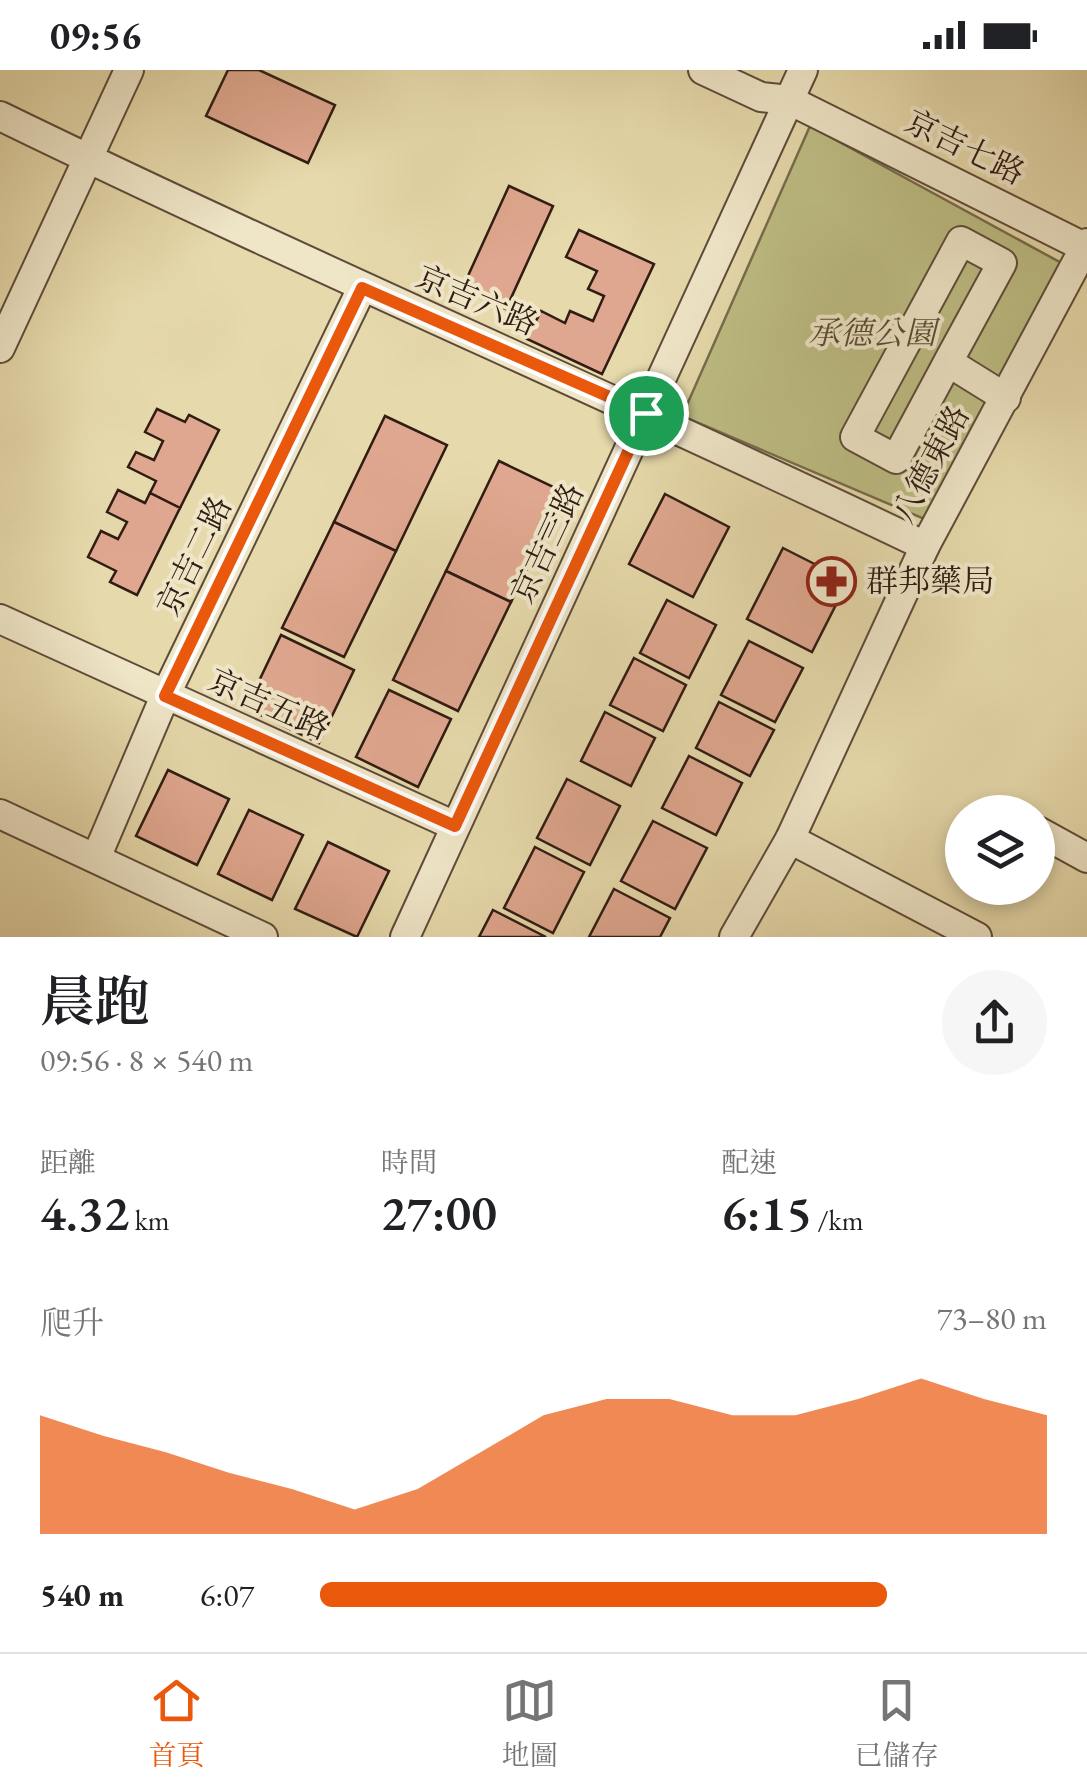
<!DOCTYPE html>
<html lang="zh-TW">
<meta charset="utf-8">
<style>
body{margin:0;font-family:"EB Garamond","Noto Serif TC",serif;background:#f6f6f6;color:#202124;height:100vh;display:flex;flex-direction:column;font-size:38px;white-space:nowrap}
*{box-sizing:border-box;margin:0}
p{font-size:32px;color:#757577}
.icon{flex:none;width:55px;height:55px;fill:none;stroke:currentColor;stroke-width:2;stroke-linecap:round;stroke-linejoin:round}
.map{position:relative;height:867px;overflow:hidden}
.sheet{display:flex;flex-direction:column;background:#fff;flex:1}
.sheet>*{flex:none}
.tools{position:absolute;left:945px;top:725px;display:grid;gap:20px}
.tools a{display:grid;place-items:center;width:110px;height:110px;border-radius:50%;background:#fff;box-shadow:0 5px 15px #0003;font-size:50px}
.pin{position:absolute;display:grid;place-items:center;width:85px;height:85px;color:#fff;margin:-42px;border:5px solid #fff;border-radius:50%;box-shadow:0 2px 10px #0007}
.round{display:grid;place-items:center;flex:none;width:105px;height:105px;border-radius:52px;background:#f6f6f6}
.headline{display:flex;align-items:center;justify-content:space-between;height:170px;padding:0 40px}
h1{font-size:55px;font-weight:600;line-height:75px}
.stats{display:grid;grid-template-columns:repeat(3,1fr);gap:15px;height:170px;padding:10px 40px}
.stats div{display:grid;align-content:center}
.stats b{font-size:50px;font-weight:600}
.stats small{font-size:28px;font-weight:400}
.stats p{font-size:28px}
.chart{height:280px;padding:20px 40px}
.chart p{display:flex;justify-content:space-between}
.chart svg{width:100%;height:180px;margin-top:10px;fill:#ea580c;opacity:.7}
ul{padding:0 40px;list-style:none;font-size:32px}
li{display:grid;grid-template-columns:160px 120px 1fr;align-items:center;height:75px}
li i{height:25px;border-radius:12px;background:#ea580c}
.status{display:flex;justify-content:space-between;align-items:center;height:70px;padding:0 50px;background:#fff;direction:ltr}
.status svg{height:28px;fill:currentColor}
.tabs{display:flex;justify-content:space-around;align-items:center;height:140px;border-top:2px solid #e0e0e0;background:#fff;font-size:28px;color:#757577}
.tabs a{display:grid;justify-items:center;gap:5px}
.tabs .on{color:#ea580c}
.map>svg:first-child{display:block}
</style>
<div class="status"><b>09:56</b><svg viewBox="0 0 49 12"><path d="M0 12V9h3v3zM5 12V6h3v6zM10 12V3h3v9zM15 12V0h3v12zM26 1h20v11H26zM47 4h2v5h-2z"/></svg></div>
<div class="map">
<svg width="1087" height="867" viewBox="0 0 1087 867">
<rect width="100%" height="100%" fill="#e6d9ab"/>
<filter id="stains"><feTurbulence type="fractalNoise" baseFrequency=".002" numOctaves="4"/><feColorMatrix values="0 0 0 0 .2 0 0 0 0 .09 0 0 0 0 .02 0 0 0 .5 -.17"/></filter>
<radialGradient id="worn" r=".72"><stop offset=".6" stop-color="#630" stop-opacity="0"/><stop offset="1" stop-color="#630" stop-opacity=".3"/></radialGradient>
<!-- green -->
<polygon fill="#bdbd83" stroke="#766c4b" stroke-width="2.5" points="810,56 1067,196 929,451 682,346"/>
<!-- building -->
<g fill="#dfa78f" stroke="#301c13" stroke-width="2.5">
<polygon points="228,0 259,0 335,35 308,93 206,46"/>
<polygon points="509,116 553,136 506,239 462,219"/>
<polygon points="579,160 654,194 602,304 527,269 541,241 565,253 570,241 593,251 604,226 588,219 597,201 566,187"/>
<polygon points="157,339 185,352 189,345 219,360 180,438 150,423 156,411 128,397 136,382 154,390 163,371 145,362"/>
<polygon points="385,346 447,375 396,481 334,452"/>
<polygon points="499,391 564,422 511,532 446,501"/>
<polygon points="118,420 145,433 150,423 180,438 137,525 110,512 116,501 88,487 101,461 118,469 127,452 107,442"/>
<polygon points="665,424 729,457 693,527 629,494"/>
<polygon points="334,452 396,481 344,587 282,558"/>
<polygon points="783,478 848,511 812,582 747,549"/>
<polygon points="446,501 511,532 458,641 393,610"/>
<polygon points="667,530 716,555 689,608 640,583"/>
<polygon points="281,565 354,600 319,673 246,638"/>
<polygon points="749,571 803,598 775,652 721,625"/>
<polygon points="634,588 686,615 663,661 610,635"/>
<polygon points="389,620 451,649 418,717 356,687"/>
<polygon points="719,632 774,660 750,706 696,678"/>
<polygon points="605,642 655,668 631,716 581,691"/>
<polygon points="689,686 742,713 716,765 662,738"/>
<polygon points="168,700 229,729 197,795 136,766"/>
<polygon points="567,709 620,736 590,795 537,768"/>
<polygon points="249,740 303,765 272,830 218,804"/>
<polygon points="653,751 707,778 675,839 621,811"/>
<polygon points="328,772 389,801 357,867 295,839"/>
<polygon points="535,777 584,802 553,863 504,838"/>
<polygon points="614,819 670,848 660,867 589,867"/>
<polygon points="493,840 546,867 479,867"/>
</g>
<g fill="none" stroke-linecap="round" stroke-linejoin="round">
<defs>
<g id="minor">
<polyline points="703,0 761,27 789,30 1084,177"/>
<path d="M0 46C306 195 619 329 925 476"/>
<polyline points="0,278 129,0"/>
<polyline points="948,292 896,389 855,367 961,171 1002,193 948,292 1006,328"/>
<polyline points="0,549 455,756"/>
<polyline points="0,744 263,867"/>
<polyline points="1038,761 1087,788"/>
<polyline points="790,769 977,867"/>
<polyline points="96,788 165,626 362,218"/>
<polyline points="405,867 803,0"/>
<polyline points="734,867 790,769 925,476 1087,173"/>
</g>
</defs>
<!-- minor casing -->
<use href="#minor" stroke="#5e4b39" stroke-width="32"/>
<!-- minor -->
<use href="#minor" stroke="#efe6c8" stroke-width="28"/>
</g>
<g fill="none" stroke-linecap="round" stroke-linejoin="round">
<defs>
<polygon id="route" points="362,218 646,343 455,756 165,626"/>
</defs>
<!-- route casing -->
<use href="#route" stroke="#fff" stroke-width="20"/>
<!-- route -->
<use href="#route" stroke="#ea580c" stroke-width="12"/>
</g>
<!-- icons -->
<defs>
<symbol id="pharmacy-ring" viewBox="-11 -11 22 22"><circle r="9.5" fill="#efe6c8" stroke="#8f2418" stroke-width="1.5"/><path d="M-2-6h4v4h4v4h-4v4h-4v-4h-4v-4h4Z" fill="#8f2418"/></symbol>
</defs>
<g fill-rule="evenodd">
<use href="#pharmacy-ring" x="804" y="484" width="55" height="55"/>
</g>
<g text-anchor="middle" stroke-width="8" stroke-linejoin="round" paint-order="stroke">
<!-- street labels -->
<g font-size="32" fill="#301c13" stroke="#efe6c8">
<text transform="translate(965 77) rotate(26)" y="11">京吉七路</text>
<text transform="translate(477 230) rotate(23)" y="11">京吉六路</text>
<text transform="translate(930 394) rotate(-62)" y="11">八德東路</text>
<text transform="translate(547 473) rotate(-65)" y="11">京吉三路</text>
<text transform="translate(194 486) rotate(-64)" y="11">京吉二路</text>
<text transform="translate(269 634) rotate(24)" y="11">京吉五路</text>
</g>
<!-- park labels -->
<g font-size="32" font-style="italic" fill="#5a4c35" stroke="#efe6c8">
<text x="872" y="274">承德公園</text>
</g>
<!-- poi labels -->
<g font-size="32" fill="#301c13" stroke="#efe6c8" text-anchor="start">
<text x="866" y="522">群邦藥局</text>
</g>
</g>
<rect width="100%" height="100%" filter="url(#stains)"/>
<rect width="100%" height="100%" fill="url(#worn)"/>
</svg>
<div class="tools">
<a><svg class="icon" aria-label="layers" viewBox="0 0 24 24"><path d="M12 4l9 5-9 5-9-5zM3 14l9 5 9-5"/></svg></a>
</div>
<div class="pin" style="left:646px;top:343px;background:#1e9e55"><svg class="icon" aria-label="arrive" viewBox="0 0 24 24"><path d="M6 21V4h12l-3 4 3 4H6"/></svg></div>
</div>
<section class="sheet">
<div class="headline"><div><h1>晨跑</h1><p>09:56 · 8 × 540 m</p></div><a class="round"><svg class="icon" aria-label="share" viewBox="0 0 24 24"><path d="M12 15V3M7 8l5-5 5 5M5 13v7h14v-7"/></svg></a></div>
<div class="stats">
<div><p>距離</p><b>4.32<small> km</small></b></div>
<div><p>時間</p><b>27:00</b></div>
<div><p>配速</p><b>6:15<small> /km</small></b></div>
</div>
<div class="chart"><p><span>爬升</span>73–80 m</p>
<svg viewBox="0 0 160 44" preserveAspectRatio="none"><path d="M0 44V15L10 20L20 24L30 29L40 33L50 38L60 33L70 24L80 15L90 11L100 11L110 15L120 15L130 11L140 6L150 11L160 15V44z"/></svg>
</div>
<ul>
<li><b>540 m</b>6:07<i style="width:78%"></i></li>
</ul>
</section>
<nav class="tabs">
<a class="on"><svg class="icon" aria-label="home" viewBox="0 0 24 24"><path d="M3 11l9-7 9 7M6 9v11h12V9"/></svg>首頁</a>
<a><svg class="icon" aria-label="map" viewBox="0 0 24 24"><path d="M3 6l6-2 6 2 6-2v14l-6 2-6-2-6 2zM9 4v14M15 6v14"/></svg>地圖</a>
<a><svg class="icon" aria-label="saved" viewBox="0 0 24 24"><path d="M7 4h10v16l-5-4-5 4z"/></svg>已儲存</a>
</nav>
